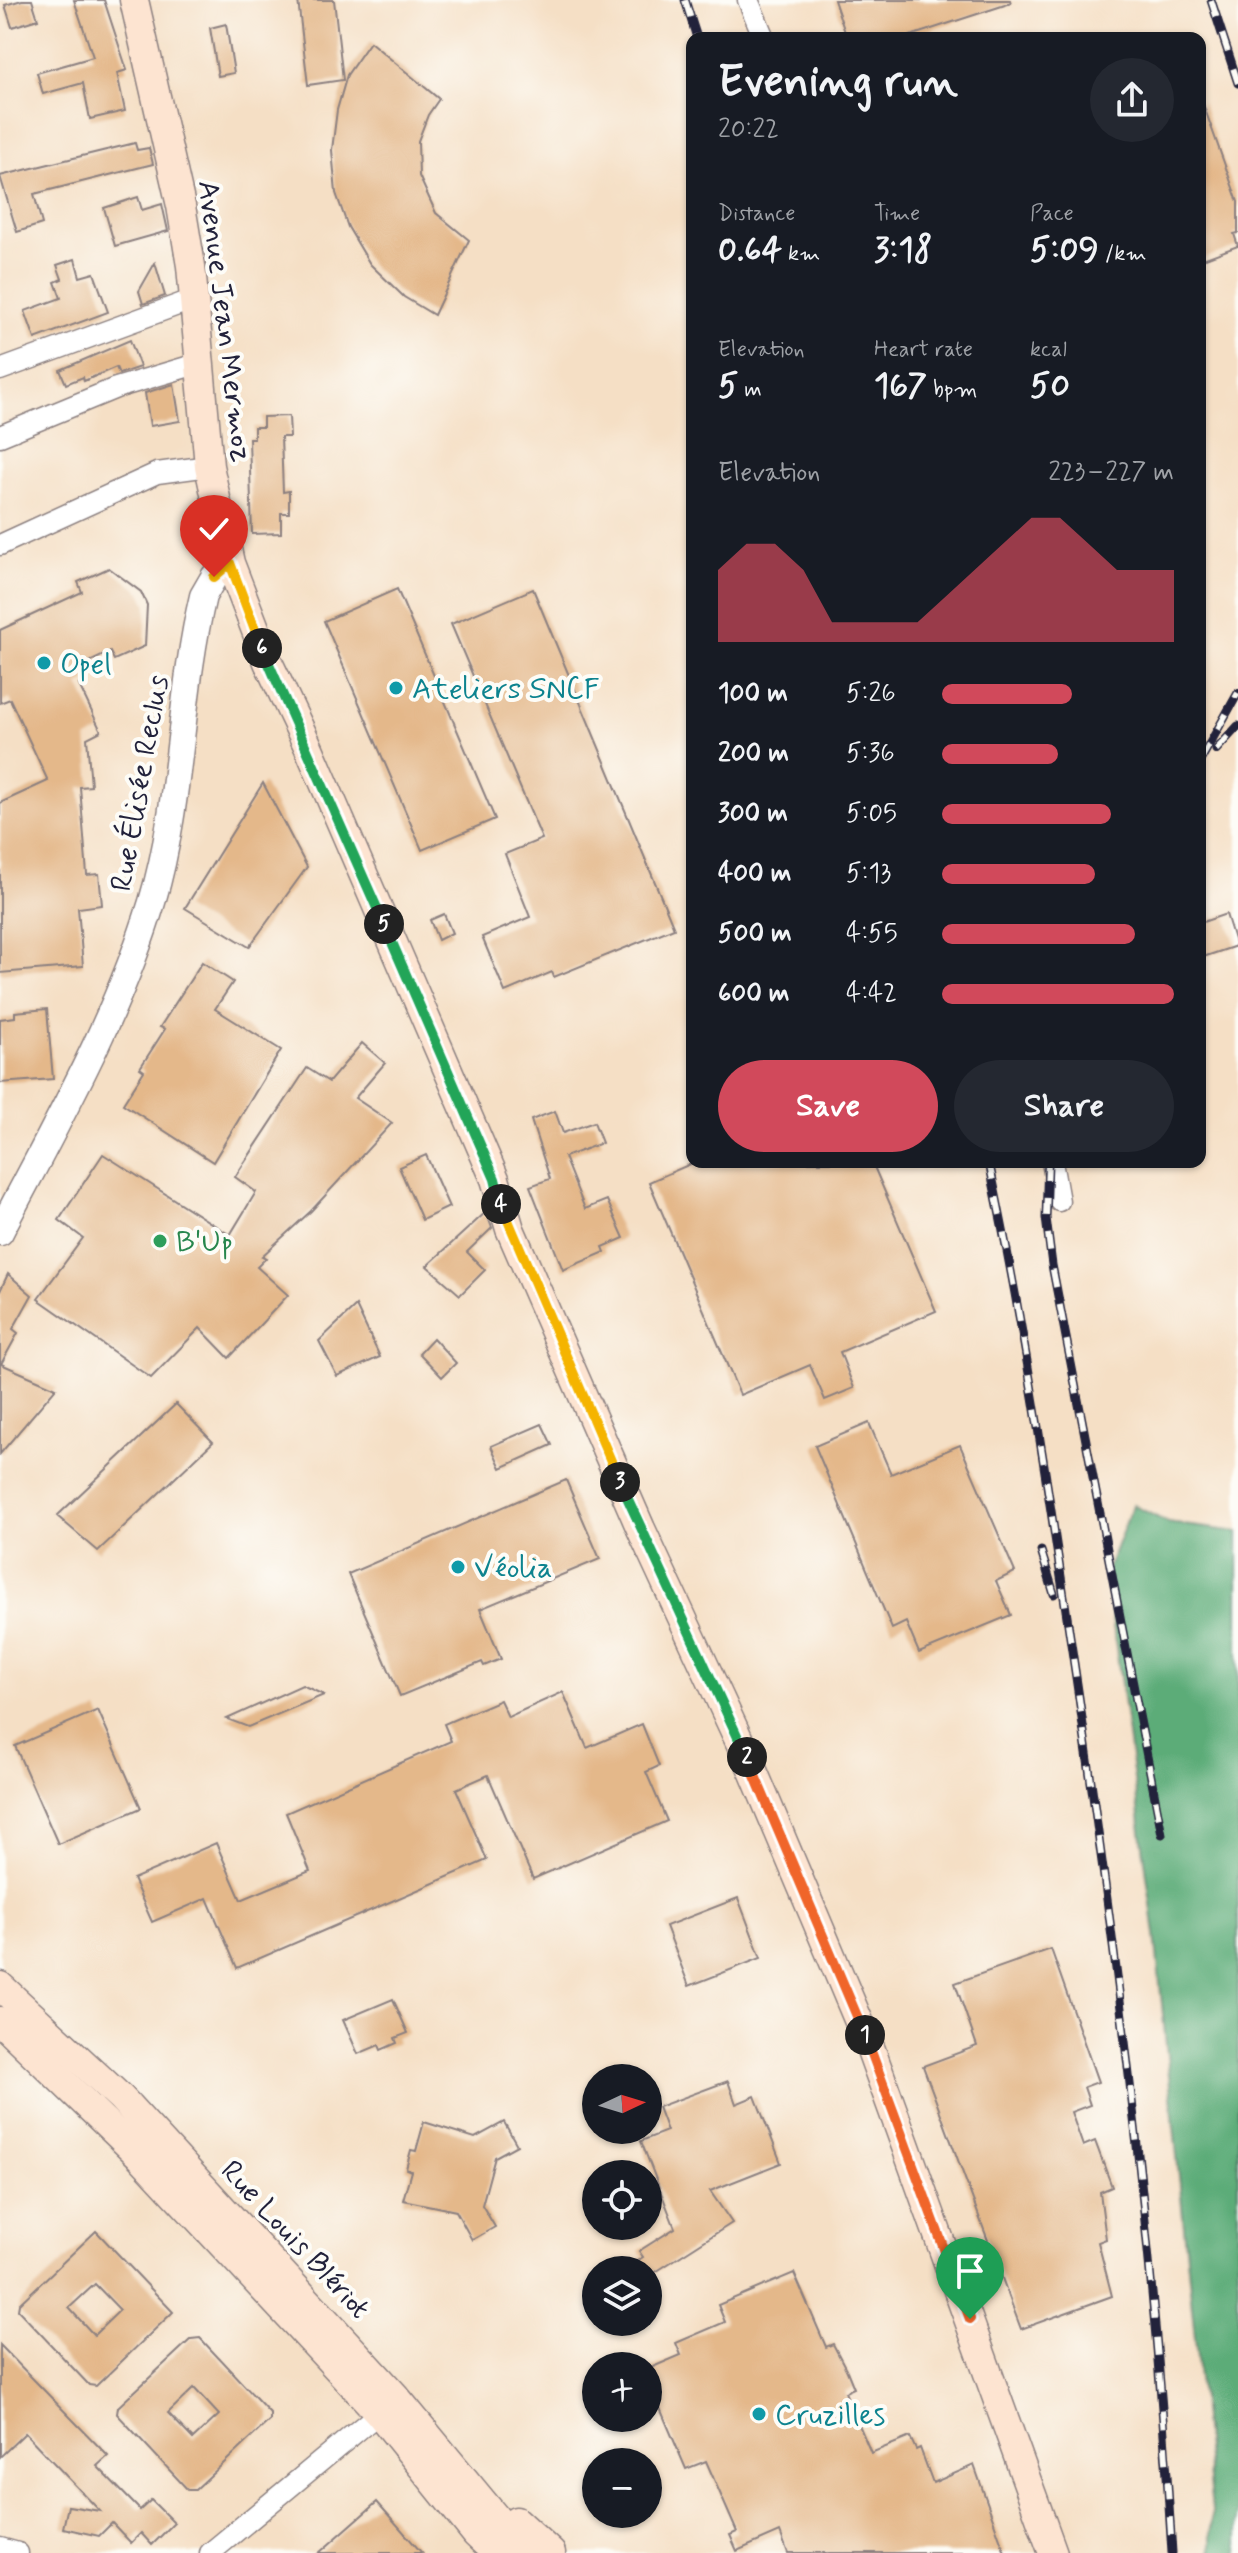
<!DOCTYPE html>
<meta charset="utf-8">
<style>
body{margin:0;font-family:Mynerve,sans-serif;background:#242831;color:#f1f3f6;height:100vh;display:flex;flex-direction:column;font-size:30px;white-space:nowrap}
*{box-sizing:border-box;margin:0}
p{font-size:26px;color:#9ea1a6}
.icon{flex:none;width:44px;height:44px;fill:none;stroke:currentColor;stroke-width:2;stroke-linecap:round;stroke-linejoin:round}
.map{position:relative;flex:1;overflow:hidden}
.drawer{position:absolute;left:686px;top:32px;width:520px;height:1136px;display:flex;flex-direction:column;background:#171b24;border-radius:16px;box-shadow:0 2px 6px #0004}
.drawer>*{flex:none}
.needle{width:52px;rotate:86deg}
.controls{position:absolute;left:582px;top:2064px;display:grid;gap:16px}
.controls a{display:grid;place-items:center;width:80px;height:80px;border-radius:50%;background:#171b24;box-shadow:0 2px 6px #0004;font-size:40px}
.pin{position:absolute;display:grid;place-items:center;width:68px;height:68px;color:#fff;margin:-82px -34px;border-radius:50% 50% 50% 0;rotate:-45deg;box-shadow:0 0 8px #0007}
.pin .icon{rotate:45deg}
.km{position:absolute;width:40px;height:40px;margin:-20px;border-radius:50%;background:#222;color:#fff;font-size:22px;line-height:40px;text-align:center}
.round{display:grid;place-items:center;flex:none;width:84px;height:84px;border-radius:42px;background:#242831}
.head{display:flex;align-items:center;justify-content:space-between;height:136px;padding:0 32px}
h1{font-size:44px;font-weight:800;line-height:60px}
.metrics{display:grid;grid-template-columns:repeat(3,1fr);gap:12px;height:136px;padding:8px 32px}
.metrics div{display:grid;align-content:center}
.metrics b{font-size:34px;font-weight:800}
.metrics small{font-size:22px;font-weight:400}
.metrics p{font-size:22px}
.chart{height:224px;padding:16px 32px}
.chart p{display:flex;justify-content:space-between}
.chart svg{width:100%;height:144px;margin-top:8px;fill:#d1495b;opacity:.7}
.cta{display:flex;gap:16px;margin-top:auto;padding:16px 32px}
.cta a{flex:1;height:92px;border-radius:48px;background:#d1495b;color:#fff;font-size:32px;font-weight:800;line-height:92px;text-align:center}
.cta a+a{background:#242831;color:#f1f3f6}
ul{padding:0 32px;list-style:none;font-size:26px}
li{display:grid;grid-template-columns:128px 96px 1fr;align-items:center;height:60px}
li i{height:20px;border-radius:10px;background:#d1495b}
.map>svg:first-child{display:block}
</style>
<div class="map">
<svg width="1238" height="2553" viewBox="0 0 1238 2553">
<rect width="100%" height="100%" fill="#fdfcf7"/>
<filter id="ink" filterUnits="userSpaceOnUse"><feTurbulence type="fractalNoise" baseFrequency=".0125" numOctaves="2"/><feDisplacementMap in="SourceGraphic" scale="16" xChannelSelector="R" yChannelSelector="G"/><feConvolveMatrix kernelMatrix="1 2 1 2 8 2 1 2 1" color-interpolation-filters="sRGB"/></filter>
<filter id="wash" filterUnits="userSpaceOnUse"><feTurbulence type="fractalNoise" baseFrequency=".006" numOctaves="4" result="noise"/><feDisplacementMap in="SourceGraphic" scale="32" xChannelSelector="R" yChannelSelector="G"/><feGaussianBlur stdDeviation="1.8" result="paint"/><feColorMatrix in="noise" values="0 0 0 0 0 0 0 0 0 0 0 0 0 0 0 0 0 1.4 0 .05"/><feComposite in="paint" operator="in"/></filter>
<g filter="url(#wash)">
<rect width="100%" height="100%" fill="#f5dfc5"/>
<!-- forest -->
<polygon fill="#5cac78" stroke="#3f675a" stroke-width="2" points="1133,1505 1168,1523 1238,1532 1238,2553 1212,2553 1212,2510 1155,1934 1106,1573"/>
<g id="blocks">
<!-- building -->
<g fill="#e4b88a" fill-rule="evenodd">
<polygon points="22,0 32,0 38,19 12,27 5,5"/>
<polygon points="74,0 104,0 127,70 117,73 125,111 90,119 83,83 43,94 37,73 93,57"/>
<polygon points="298,0 334,0 343,80 308,85"/>
<polygon points="834,0 1010,0 1011,3 904,38 847,38"/>
<polygon points="226,24 234,73 218,76 210,28"/>
<polygon points="370,42 439,99 428,115 418,141 419,176 436,213 469,240 434,315 404,297 370,264 348,227 336,193 332,150 337,110 347,75"/>
<polygon points="1202,101 1238,202 1238,233 1234,234 1238,246 1203,259 1200,249"/>
<polygon points="135,143 137,150 149,148 153,164 34,194 42,224 17,232 0,176"/>
<polygon points="138,197 142,210 162,204 168,231 115,246 104,208"/>
<polygon points="75,259 80,277 94,273 108,312 35,339 25,311 61,298 55,282 62,279 57,265"/>
<polygon points="155,263 165,296 143,304 139,291"/>
<polygon points="130,340 140,367 119,374 116,367 84,381 83,377 66,384 60,370"/>
<polygon points="174,384 180,421 150,426 145,393"/>
<polygon points="289,416 290,437 281,437 283,492 289,491 289,513 281,513 281,533 252,534 249,438 254,438 254,427 263,427 263,417"/>
<polygon points="109,568 141,592 147,605 145,646 114,660 110,652 81,666 87,681 79,685 101,731 87,738 91,786 80,787 87,875 99,874 102,905 78,908 83,966 0,973 0,803 48,781 10,699 0,703 0,630 82,592 78,582"/>
<polygon points="397,589 495,819 422,850 324,621"/>
<polygon points="533,589 674,928 554,977 552,972 505,992 482,937 530,917 505,854 542,839 451,624"/>
<polygon points="263,783 307,867 249,947 185,908"/>
<polygon points="444,914 452,933 438,940 430,920"/>
<polygon points="1226,914 1236,946 1200,958 1200,923"/>
<polygon points="202,962 233,982 215,1009 281,1050 213,1162 123,1104 144,1071 140,1068 165,1029 160,1027"/>
<polygon points="47,1009 53,1079 0,1083 0,1019 15,1017 15,1012"/>
<polygon points="362,1043 385,1063 355,1098 392,1123 311,1211 262,1256 266,1258 257,1267 288,1295 229,1358 200,1328 151,1378 38,1299 83,1238 59,1220 103,1154 230,1235 256,1192 235,1177 307,1068 329,1082"/>
<polygon points="555,1111 563,1133 594,1122 602,1143 564,1157 585,1209 607,1200 624,1238 603,1247 605,1252 563,1270 530,1186 550,1179 531,1120"/>
<polygon points="426,1155 449,1207 422,1220 399,1167"/>
<polygon points="695,1162 872,1162 936,1311 840,1352 854,1388 825,1400 810,1365 740,1395 649,1182"/>
<polygon points="486,1212 492,1228 467,1252 485,1270 460,1295 427,1266"/>
<polygon points="8,1274 32,1295 13,1329 18,1333 1,1364 56,1388 0,1454 0,1291"/>
<polygon points="356,1306 380,1357 337,1376 319,1341"/>
<polygon points="433,1338 456,1363 442,1377 419,1353"/>
<polygon points="176,1404 213,1442 98,1551 57,1516"/>
<polygon points="869,1423 891,1474 960,1445 1015,1572 996,1581 1011,1615 919,1653 906,1622 892,1629 815,1446"/>
<polygon points="542,1424 552,1445 501,1468 491,1446"/>
<polygon points="566,1480 600,1559 480,1609 501,1659 484,1666 482,1662 400,1696 348,1574"/>
<polygon points="302,1685 324,1695 248,1727 227,1719"/>
<polygon points="563,1692 587,1748 642,1724 659,1766 646,1772 667,1821 533,1879 488,1775 456,1789 487,1860 237,1968 207,1898 152,1922 133,1879 216,1843 241,1900 310,1871 286,1813 451,1741 444,1724 500,1700 508,1717"/>
<polygon points="98,1710 141,1808 58,1844 15,1746"/>
<polygon points="738,1898 761,1958 689,1986 666,1926"/>
<polygon points="1051,1949 1098,2082 1084,2087 1090,2105 1071,2112 1083,2146 1095,2141 1112,2187 1100,2192 1106,2239 1098,2242 1112,2296 1021,2329 923,2066 977,2046 955,1983"/>
<polygon points="393,1999 408,2033 395,2038 397,2043 381,2050 379,2045 358,2054 343,2020"/>
<polygon points="728,2081 736,2104 755,2096 781,2163 710,2191 732,2223 654,2273 652,2270 623,2270 643,2257 639,2251 675,2228 641,2141 667,2131 658,2107"/>
<polygon points="424,2122 475,2138 504,2122 517,2145 495,2157 482,2205 495,2227 472,2240 456,2211 403,2200 411,2171 406,2169 411,2150 416,2151"/>
<path d="M96 2231 173 2312 96 2386 89 2385 18 2310 19 2304ZM95 2284 120 2310 94 2335 69 2308Z"/>
<polygon points="794,2273 826,2347 833,2344 847,2371 854,2388 845,2392 871,2453 910,2437 916,2450 920,2448 933,2483 974,2465 1005,2553 788,2553 780,2532 737,2551 730,2535 737,2532 706,2461 686,2469 648,2380 648,2369 681,2355 676,2343 725,2322 718,2305"/>
<path d="M200 2338 270 2413V2420L195 2490H188L117 2414 118 2407 191 2339ZM194 2388 219 2415 193 2439 168 2413Z"/>
<polygon points="0,2345 108,2456 97,2466 140,2510 151,2500 174,2523 152,2545 141,2533 131,2543 112,2523 99,2536 63,2528 68,2506 100,2511 25,2433 0,2457"/>
<polygon points="377,2502 422,2553 319,2553"/>
</g>
</g>
</g>
<g filter="url(#ink)">
<use href="#blocks" fill-opacity="0" stroke="#8c8080" stroke-width="2"/>
<g fill="none" stroke-linecap="round" stroke-linejoin="round">
<defs>
<g id="minor">
<polyline points="748,0 764,38"/>
<polyline points="0,370 194,299"/>
<polyline points="0,436 116,388 200,363"/>
<polyline points="0,545 157,473 209,466"/>
<polyline points="1052,1162 1059,1201"/>
<polyline points="0,2548 18,2553"/>
<polyline points="210,2553 379,2413"/>
</g>
<path id="tertiary" d="M0 1232C56 1124 117 1018 152 902 182 802 179 697 203 596L214 577 230 563"/>
<g id="secondary">
<polyline points="134,0 181,206 191,266 209,466 230,563 268,662 308,746 495,1179 510,1229 641,1529 751,1766 871,2050 1053,2553"/>
<polyline points="0,1986 121,2098 395,2396 525,2553"/>
<polyline points="0,2021 139,2155 379,2413 476,2534 496,2553"/>
<polyline points="516,2521 551,2553"/>
</g>
</defs>
<!-- minor casing -->
<use href="#minor" stroke="#8c8080" stroke-width="23"/>
<!-- tertiary casing -->
<use href="#tertiary" stroke="#8c8080" stroke-width="29"/>
<!-- secondary casing -->
<use href="#secondary" stroke="#8c8080" stroke-width="31"/>
<!-- minor -->
<use href="#minor" stroke="#fff" stroke-width="20"/>
<!-- tertiary -->
<use href="#tertiary" stroke="#fff" stroke-width="26"/>
<!-- secondary -->
<use href="#secondary" stroke="#fde4d1" stroke-width="28"/>
<defs>
<g id="rail">
<polyline points="685,0 697,38"/>
<polyline points="1211,0 1238,83"/>
<polyline points="1216,750 1238,726"/>
<polyline points="1200,761 1238,693"/>
<path d="M989 1162C1026 1334 1051 1510 1077 1684 1119 1972 1155 2262 1172 2553"/>
<polyline points="1048,1162 1046,1218 1052,1265 1162,1834"/>
<polyline points="1041,1551 1054,1594"/>
</g>
</defs>
<!-- rail casing -->
<use href="#rail" stroke="#22223b" stroke-width="9"/>
<!-- rail -->
<use href="#rail" stroke="#fdfcf7" stroke-width="6" stroke-dasharray="18" stroke-linecap="butt"/>
</g>
</g>
<g fill="none" stroke-linecap="round" stroke-linejoin="round" filter="url(#ink)">
<defs>
<polyline id="split-1" points="865,2035 970,2319"/>
<polyline id="split-2" points="747,1757 865,2035"/>
<polyline id="split-3" points="620,1482 747,1757"/>
<polyline id="split-4" points="501,1204 620,1482"/>
<polyline id="split-5" points="384,924 495,1179 501,1204"/>
<polyline id="split-6" points="262,648 384,924"/>
<polyline id="split-7" points="214,577 230,563 262,648"/>
</defs>
<!-- split-1 casing -->
<use href="#split-1" stroke="#fff" stroke-width="16"/>
<!-- split-2 casing -->
<use href="#split-2" stroke="#fff" stroke-width="16"/>
<!-- split-3 casing -->
<use href="#split-3" stroke="#fff" stroke-width="16"/>
<!-- split-4 casing -->
<use href="#split-4" stroke="#fff" stroke-width="16"/>
<!-- split-5 casing -->
<use href="#split-5" stroke="#fff" stroke-width="16"/>
<!-- split-6 casing -->
<use href="#split-6" stroke="#fff" stroke-width="16"/>
<!-- split-7 casing -->
<use href="#split-7" stroke="#fff" stroke-width="16"/>
<!-- split-1 -->
<use href="#split-1" stroke="#f0652b" stroke-width="10"/>
<!-- split-2 -->
<use href="#split-2" stroke="#f0652b" stroke-width="10"/>
<!-- split-3 -->
<use href="#split-3" stroke="#22a559" stroke-width="10"/>
<!-- split-4 -->
<use href="#split-4" stroke="#f5b400" stroke-width="10"/>
<!-- split-5 -->
<use href="#split-5" stroke="#22a559" stroke-width="10"/>
<!-- split-6 -->
<use href="#split-6" stroke="#22a559" stroke-width="10"/>
<!-- split-7 -->
<use href="#split-7" stroke="#f5b400" stroke-width="10"/>
</g>
<!-- markers -->
<g fill="#0f9aa8" stroke="#fdfcf7" stroke-width="3">
<circle cx="44" cy="663" r="8"/>
<circle cx="396" cy="688" r="8"/>
<circle cx="458" cy="1567" r="8"/>
<circle cx="759" cy="2414" r="8"/>
</g>
<circle fill="#2e9e5b" stroke="#fdfcf7" stroke-width="3" cx="160" cy="1241" r="8"/>
<g text-anchor="middle" stroke-width="8" stroke-linejoin="round" paint-order="stroke">
<!-- street labels -->
<g font-size="30" fill="#22223b" stroke="#fdfcf7">
<text transform="translate(226 321) rotate(83)" y="10">Avenue Jean Mermoz</text>
<text transform="translate(139 783) rotate(-80)" y="10">Rue Élisée Reclus</text>
<text transform="translate(296 2239) rotate(47)" y="10">Rue Louis Blériot</text>
</g>
<!-- culture labels -->
<g font-size="30" fill="#0d838f" stroke="#fdfcf7" text-anchor="start">
<text x="60" y="673">Opel</text>
<text x="412" y="698">Ateliers SNCF</text>
<text x="474" y="1577">Véolia</text>
<text x="775" y="2424">Cruzilles</text>
</g>
<!-- leisure labels -->
<g font-size="30" fill="#27864d" stroke="#fdfcf7" text-anchor="start">
<text x="176" y="1251">B'Up</text>
</g>
</g>
</svg>
<div class="controls">
<a><svg class="needle" viewBox="-14 -14 28 28"><path d="M0-13l5 13h-10z" fill="#e53935"/><path d="M0 13l5-13h-10z" fill="#9ea1a6"/></svg></a>
<a><svg class="icon" aria-label="locate" viewBox="0 0 24 24"><circle cx="12" cy="12" r="6"/><path d="M12 2v4M12 18v4M2 12h4M18 12h4"/></svg></a>
<a><svg class="icon" aria-label="layers" viewBox="0 0 24 24"><path d="M12 4l9 5-9 5-9-5zM3 14l9 5 9-5"/></svg></a>
<a>+</a>
<a>−</a>
</div>
<div class="pin" style="left:970px;top:2319px;background:#1e9e55"><svg class="icon" aria-label="arrive" viewBox="0 0 24 24"><path d="M6 21V4h12l-3 4 3 4H6"/></svg></div>
<div class="pin" style="left:214px;top:577px;background:#d93025"><svg class="icon" aria-label="check" viewBox="0 0 24 24"><path d="M5 12l5 5 9-10"/></svg></div>
<b class="km" style="left:865px;top:2035px">1</b>
<b class="km" style="left:747px;top:1757px">2</b>
<b class="km" style="left:620px;top:1482px">3</b>
<b class="km" style="left:501px;top:1204px">4</b>
<b class="km" style="left:384px;top:924px">5</b>
<b class="km" style="left:262px;top:648px">6</b>
<section class="drawer">
<div class="head"><div><h1>Evening run</h1><p>20:22</p></div><a class="round"><svg class="icon" aria-label="share" viewBox="0 0 24 24"><path d="M12 15V3M7 8l5-5 5 5M5 13v7h14v-7"/></svg></a></div>
<div class="metrics">
<div><p>Distance</p><b>0.64<small> km</small></b></div>
<div><p>Time</p><b>3:18</b></div>
<div><p>Pace</p><b>5:09<small> /km</small></b></div>
</div>
<div class="metrics">
<div><p>Elevation</p><b>5<small> m</small></b></div>
<div><p>Heart rate</p><b>167<small> bpm</small></b></div>
<div><p>kcal</p><b>50</b></div>
</div>
<div class="chart"><p><span>Elevation</span>223–227 m</p>
<svg viewBox="0 0 160 44" preserveAspectRatio="none"><path d="M0 44V22L10 14L20 14L30 22L40 38L50 38L60 38L70 38L80 30L90 22L100 14L110 6L120 6L130 14L140 22L150 22L160 22V44z"/></svg>
</div>
<ul>
<li><b>100 m</b>5:26<i style="width:56%"></i></li>
<li><b>200 m</b>5:36<i style="width:50%"></i></li>
<li><b>300 m</b>5:05<i style="width:73%"></i></li>
<li><b>400 m</b>5:13<i style="width:66%"></i></li>
<li><b>500 m</b>4:55<i style="width:83%"></i></li>
<li><b>600 m</b>4:42<i style="width:100%"></i></li>
</ul>
<div class="cta"><a>Save</a><a>Share</a></div>
</section>
</div>
